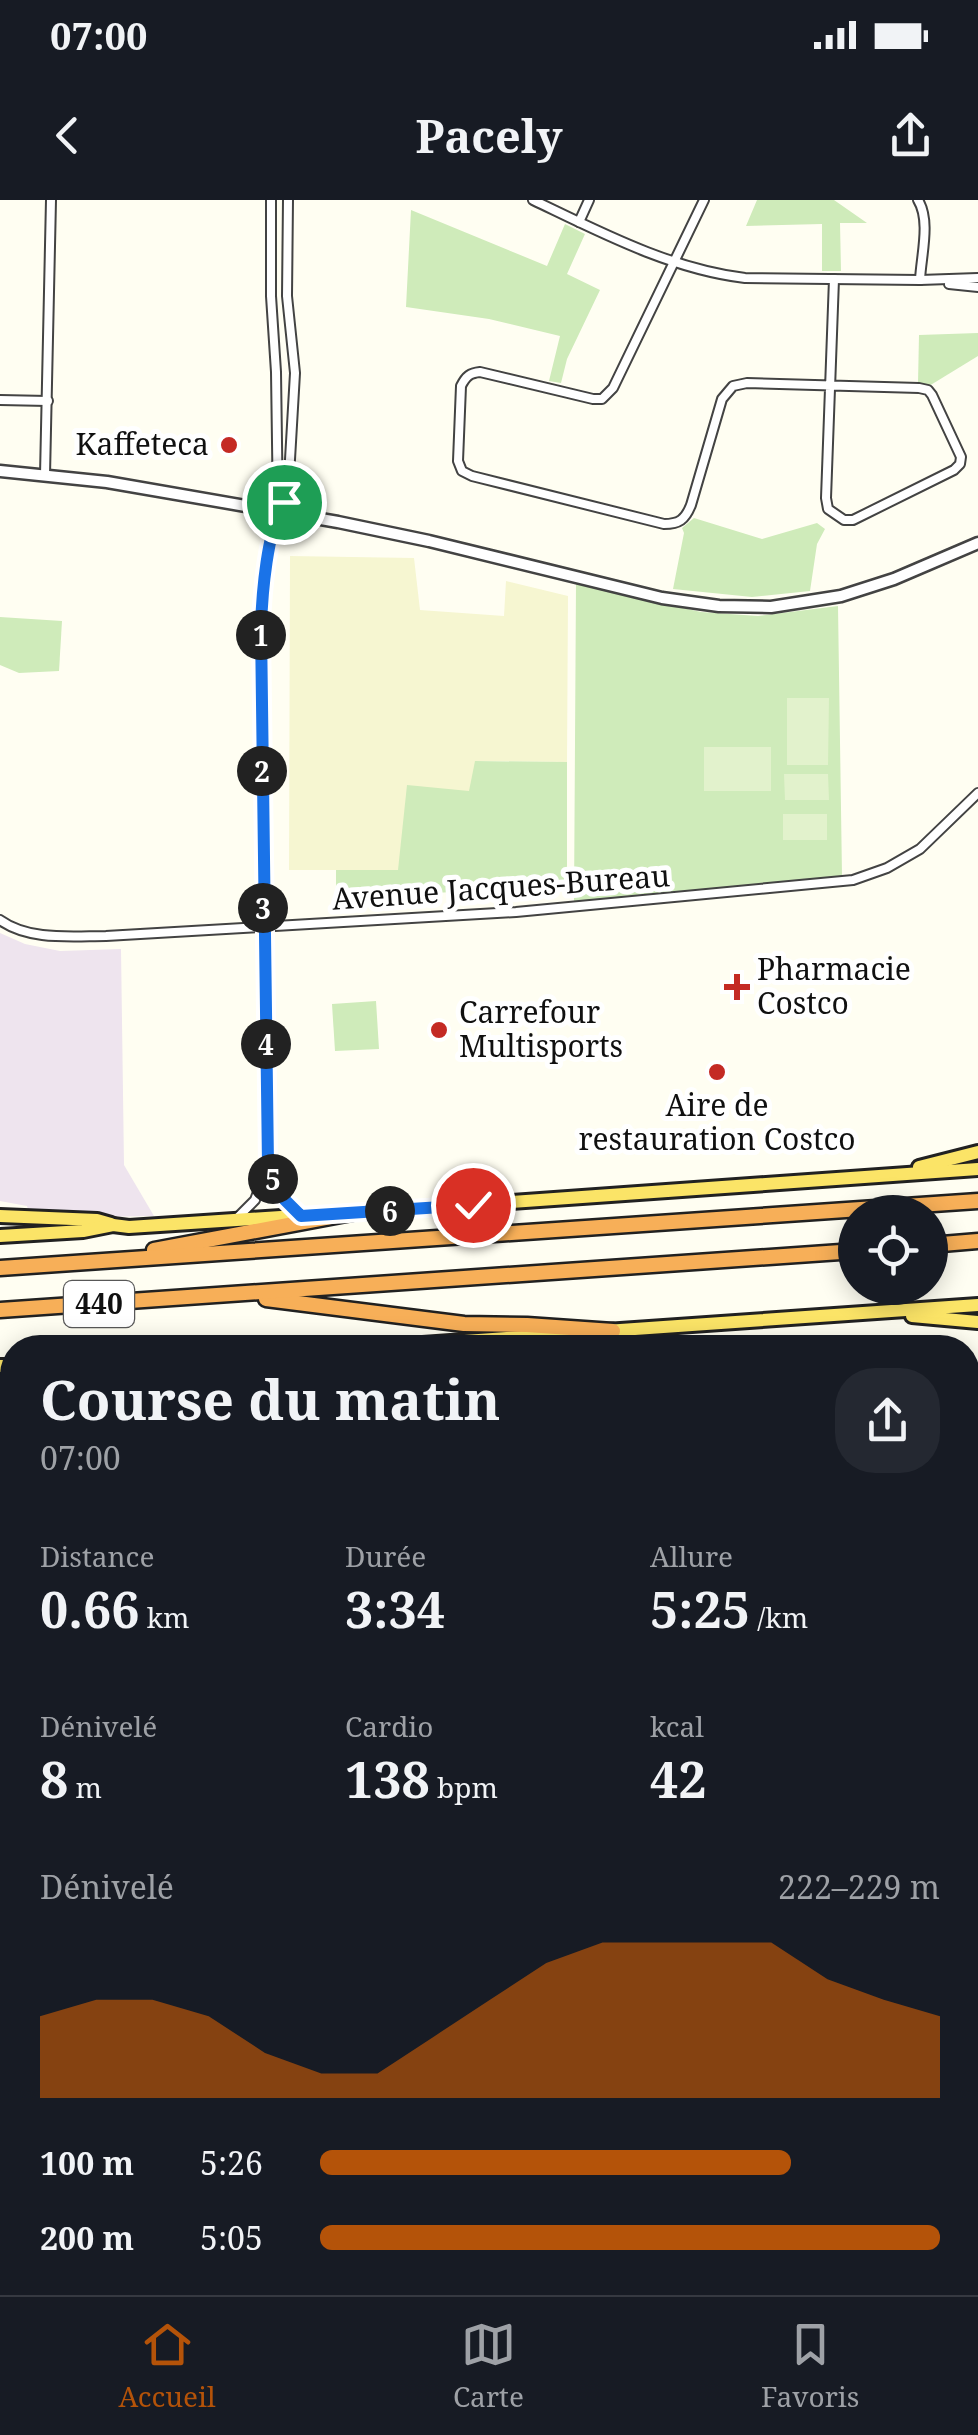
<!DOCTYPE html>
<html lang="fr">
<meta charset="utf-8">
<style>
body{margin:0;font-family:"Noto Serif",serif;background:#242831;color:#f1f3f6;height:100vh;display:flex;flex-direction:column;font-size:38px;white-space:nowrap}
*{box-sizing:border-box;margin:0}
p{font-size:32px;color:#9ea1a6}
.icon{flex:none;width:55px;height:55px;fill:none;stroke:currentColor;stroke-width:2;stroke-linecap:round;stroke-linejoin:round}
.map{position:relative;flex:1;overflow:hidden}
.details{position:absolute;left:0px;top:1135px;width:980px;height:960px;display:flex;flex-direction:column;background:#171b24;border-radius:40px 40px 0 0;box-shadow:0 5px 25px #0003}
.details>*{flex:none}
.fabs{position:absolute;left:838px;top:995px;display:grid;gap:20px}
.fabs a{display:grid;place-items:center;width:110px;height:110px;border-radius:50%;background:#171b24;box-shadow:0 5px 25px #0003;font-size:50px}
.pin{position:absolute;display:grid;place-items:center;width:85px;height:85px;color:#fff;margin:-42px;border:5px solid #fff;border-radius:50%;box-shadow:0 2px 10px #0007}
.km{position:absolute;width:50px;height:50px;margin:-25px;border-radius:50%;background:#222;color:#fff;font-size:28px;line-height:50px;text-align:center}
.round{display:grid;place-items:center;flex:none;width:105px;height:105px;border-radius:40px;background:#242831}
.headline{display:flex;align-items:center;justify-content:space-between;height:170px;padding:0 40px}
h1{font-size:55px;font-weight:700;line-height:75px}
.figures{display:grid;grid-template-columns:repeat(3,1fr);gap:15px;height:170px;padding:10px 40px}
.figures div{display:grid;align-content:center}
.figures b{font-size:50px;font-weight:700}
.figures small{font-size:28px;font-weight:400}
.figures p{font-size:28px}
.chart{height:280px;padding:20px 40px}
.chart p{display:flex;justify-content:space-between}
.chart svg{width:100%;height:180px;margin-top:10px;fill:#b45309;opacity:.7}
ul{padding:0 40px;list-style:none;font-size:32px}
li{display:grid;grid-template-columns:160px 120px 1fr;align-items:center;height:75px}
li i{height:25px;border-radius:12px;background:#b45309}
.status{display:flex;justify-content:space-between;align-items:center;height:70px;padding:0 50px;background:#171b24;direction:ltr}
.status svg{height:28px;fill:currentColor}
header{display:flex;justify-content:space-between;align-items:center;height:130px;padding:0 40px;background:#171b24;font-size:45px;font-weight:700}
.tabs{display:flex;justify-content:space-around;align-items:center;height:140px;border-top:2px solid #363941;background:#171b24;font-size:28px;color:#9ea1a6}
.tabs a{display:grid;justify-items:center;gap:5px}
.tabs .selected{color:#b45309}
.map>svg:first-child{display:block}
</style>
<div class="status"><b>07:00</b><svg viewBox="0 0 49 12"><path d="M0 12V9h3v3zM5 12V6h3v6zM10 12V3h3v9zM15 12V0h3v12zM26 1h20v11H26zM47 4h2v5h-2z"/></svg></div>
<header><svg class="icon" aria-label="back" viewBox="0 0 24 24"><path d="M15 5l-7 7 7 7"/></svg>Pacely<svg class="icon" aria-label="share" viewBox="0 0 24 24"><path d="M12 15V3M7 8l5-5 5 5M5 13v7h14v-7"/></svg></header>
<div class="map">
<svg width="978" height="2095" viewBox="0 0 978 2095">
<rect width="100%" height="100%" fill="#fffef2"/>
<!-- industrial -->
<polygon fill="#eee4ee" points="0,733 25,744 60,751 121,749 124,965 154,1016 98,1017 29,1013 27,1006 0,1001"/>
<!-- farmland -->
<polygon fill="#f6f6d1" points="290,356 414,358 420,410 504,416 506,381 568,396 567,562 476,561 470,591 398,670 289,670"/>
<!-- green -->
<g fill="#cfebba">
<polygon points="757,0 834,0 867,23 840,23 841,71 822,71 822,24 746,26"/>
<polygon points="411,10 547,66 565,24 585,34 567,74 600,90 567,159 561,183 549,181 560,136 489,119 406,107"/>
<polygon points="978,133 978,156 929,186 918,183 919,135"/>
<polygon points="694,318 762,339 817,323 825,329 817,344 810,391 752,397 673,389 684,333 682,328"/>
<polygon points="576,384 701,412 758,416 838,406 842,676 574,702"/>
<polygon points="0,417 62,421 59,471 19,473 0,465"/>
<polygon points="475,561 567,562 567,685 336,699 336,670 398,670 407,585 469,591"/>
<polygon points="376,801 379,849 335,851 332,804"/>
</g>
<!-- forest -->
<polygon fill="#b1dc99" points="12,1487 12,1713 0,1721 0,1489"/>
<!-- pitch -->
<g fill="#e2f2cc">
<polygon points="787,498 829,498 828,565 787,565"/>
<rect x="704" y="547" width="67" height="44"/>
<polygon points="784,574 828,574 829,600 785,600"/>
<rect x="783" y="614" width="44" height="26"/>
</g>
<g fill="none" stroke-linecap="round" stroke-linejoin="round">
<defs>
<g id="minor">
<polyline points="271,0 271,96 276,172 278,312"/>
<polyline points="288,0 287,96 295,173 288,294 278,312 274,329 264,390 261,427 268,965 281,997 300,1015"/>
<path d="M533 0C600 32 670 69 745 78L920 80 978 78"/>
<path d="M704 0 613 188 602 199H593L480 172C470 173 466 176 461 186L458 261 462 271 472 276 664 324C679 324 685 320 691 305L722 199 733 186 747 183 919 188 928 190 932 195 961 257 960 264 954 270 853 320H844L828 309 826 298 834 79"/>
<path d="M918 0C931 21 921 56 920 80"/>
<polyline points="579,22 589,0"/>
<polyline points="949,84 978,87"/>
<polyline points="0,200 48,201"/>
<polyline points="45,275 51,0"/>
<path d="M0 720C29 741 72 736 106 736L516 712 853 680 887 668 920 649 978 593"/>
<polyline points="235,1020 255,1000 268,965"/>
<polyline points="0,1451 12,1450"/>
<polyline points="0,1468 12,1467"/>
</g>
<g id="tertiary">
<polyline points="0,271 107,282 338,322 429,341 662,398 719,406 771,407 841,396 894,379 978,343"/>
<polyline points="968,1957 978,1957"/>
<polyline points="968,1974 978,1973"/>
<polyline points="294,2082 294,2095"/>
<polyline points="0,2090 56,2082"/>
<polyline points="85,2095 174,2082"/>
<polyline points="273,2095 273,2082"/>
</g>
<g id="primary">
<polyline points="919,967 978,952"/>
<polyline points="341,1014 978,969"/>
<polyline points="0,1016 97,1020 111,1024"/>
<polyline points="0,1036 83,1031 113,1025 129,1027 311,1015"/>
<polyline points="912,1116 978,1122"/>
<polyline points="606,1131 978,1105"/>
<polyline points="366,1148 577,1133"/>
<polyline points="0,1166 12,1166"/>
</g>
<g id="motorway">
<polyline points="930,1045 978,1041"/>
<polyline points="154,1050 352,1013"/>
<polyline points="0,1068 978,1001"/>
<polyline points="266,1099 464,1124 527,1125 613,1131"/>
<polyline points="0,1110 855,1051"/>
</g>
</defs>
<!-- minor casing -->
<use href="#minor" stroke="#434343" stroke-width="12"/>
<!-- tertiary casing -->
<use href="#tertiary" stroke="#434343" stroke-width="15"/>
<!-- primary casing -->
<use href="#primary" stroke="#212121" stroke-width="18"/>
<!-- motorway casing -->
<use href="#motorway" stroke="#212121" stroke-width="19"/>
<!-- minor -->
<use href="#minor" stroke="#fff" stroke-width="8"/>
<!-- tertiary -->
<use href="#tertiary" stroke="#fff" stroke-width="10"/>
<!-- primary -->
<use href="#primary" stroke="#fbe467" stroke-width="12"/>
<!-- motorway -->
<use href="#motorway" stroke="#f7af58" stroke-width="14"/>
</g>
<g fill="none" stroke-linecap="round" stroke-linejoin="round">
<defs>
<path id="route" d="M284 302C267 330 262 394 261 427L268 965 281 996 301 1016 473 1005"/>
</defs>
<!-- route casing -->
<use href="#route" stroke="#fff" stroke-width="20"/>
<!-- route -->
<use href="#route" stroke="#1a73e8" stroke-width="12"/>
</g>
<!-- markers -->
<g fill="#c42a24" stroke="#fff" stroke-width="4">
<circle cx="229" cy="245" r="10"/>
<path d="M732 772h10v10h10v10h-10v10h-10v-10h-10v-10h10z"/>
<circle cx="439" cy="830" r="10"/>
<circle cx="717" cy="872" r="10"/>
</g>
<g text-anchor="middle" stroke-width="10" stroke-linejoin="round" paint-order="stroke">
<!-- shield labels -->
<rect fill="#fff" stroke="#585858" stroke-width="2.5" x="64" y="1081" width="70" height="46" rx="8"/>
<g font-size="28" font-weight="bold" fill="#101010">
<text x="99" y="1114">440</text>
</g>
<!-- poi labels -->
<g font-size="30" fill="#101010" stroke="#fff" text-anchor="start">
<text x="209" y="255" text-anchor="end">Kaffeteca</text>
<text x="757" y="780">Pharmacie<tspan x="757" dy="34">Costco</tspan></text>
<text x="459" y="823">Carrefour<tspan x="459" dy="34">Multisports</tspan></text>
<text x="717" y="916" text-anchor="middle">Aire de<tspan x="717" dy="34">restauration Costco</tspan></text>
</g>
<!-- street labels -->
<g font-size="30" fill="#101010" stroke="#fff">
<text transform="translate(501 688) rotate(-4)" y="10">Avenue Jacques-Bureau</text>
</g>
</g>
</svg>
<div class="fabs">
<a><svg class="icon" aria-label="locate" viewBox="0 0 24 24"><circle cx="12" cy="12" r="6"/><path d="M12 2v4M12 18v4M2 12h4M18 12h4"/></svg></a>
</div>
<div class="pin" style="left:284px;top:302px;background:#1e9e55"><svg class="icon" aria-label="arrive" viewBox="0 0 24 24"><path d="M6 21V4h12l-3 4 3 4H6"/></svg></div>
<div class="pin" style="left:473px;top:1005px;background:#d93025"><svg class="icon" aria-label="check" viewBox="0 0 24 24"><path d="M5 12l5 5 9-10"/></svg></div>
<b class="km" style="left:261px;top:435px">1</b>
<b class="km" style="left:262px;top:571px">2</b>
<b class="km" style="left:263px;top:708px">3</b>
<b class="km" style="left:266px;top:844px">4</b>
<b class="km" style="left:273px;top:979px">5</b>
<b class="km" style="left:390px;top:1011px">6</b>
<section class="details">
<div class="headline"><div><h1>Course du matin</h1><p>07:00</p></div><a class="round"><svg class="icon" aria-label="share" viewBox="0 0 24 24"><path d="M12 15V3M7 8l5-5 5 5M5 13v7h14v-7"/></svg></a></div>
<div class="figures">
<div><p>Distance</p><b>0.66<small> km</small></b></div>
<div><p>Durée</p><b>3:34</b></div>
<div><p>Allure</p><b>5:25<small> /km</small></b></div>
</div>
<div class="figures">
<div><p>Dénivelé</p><b>8<small> m</small></b></div>
<div><p>Cardio</p><b>138<small> bpm</small></b></div>
<div><p>kcal</p><b>42</b></div>
</div>
<div class="chart"><p><span>Dénivelé</span>222–229 m</p>
<svg viewBox="0 0 160 44" preserveAspectRatio="none"><path d="M0 44V24L10 20L20 20L30 24L40 33L50 38L60 38L70 29L80 20L90 11L100 6L110 6L120 6L130 6L140 15L150 20L160 24V44z"/></svg>
</div>
<ul>
<li><b>100 m</b>5:26<i style="width:76%"></i></li>
<li><b>200 m</b>5:05<i style="width:100%"></i></li>
</ul>
</section>
</div>
<nav class="tabs">
<a class="selected"><svg class="icon" aria-label="home" viewBox="0 0 24 24"><path d="M3 11l9-7 9 7M6 9v11h12V9"/></svg>Accueil</a>
<a><svg class="icon" aria-label="map" viewBox="0 0 24 24"><path d="M3 6l6-2 6 2 6-2v14l-6 2-6-2-6 2zM9 4v14M15 6v14"/></svg>Carte</a>
<a><svg class="icon" aria-label="saved" viewBox="0 0 24 24"><path d="M7 4h10v16l-5-4-5 4z"/></svg>Favoris</a>
</nav>
